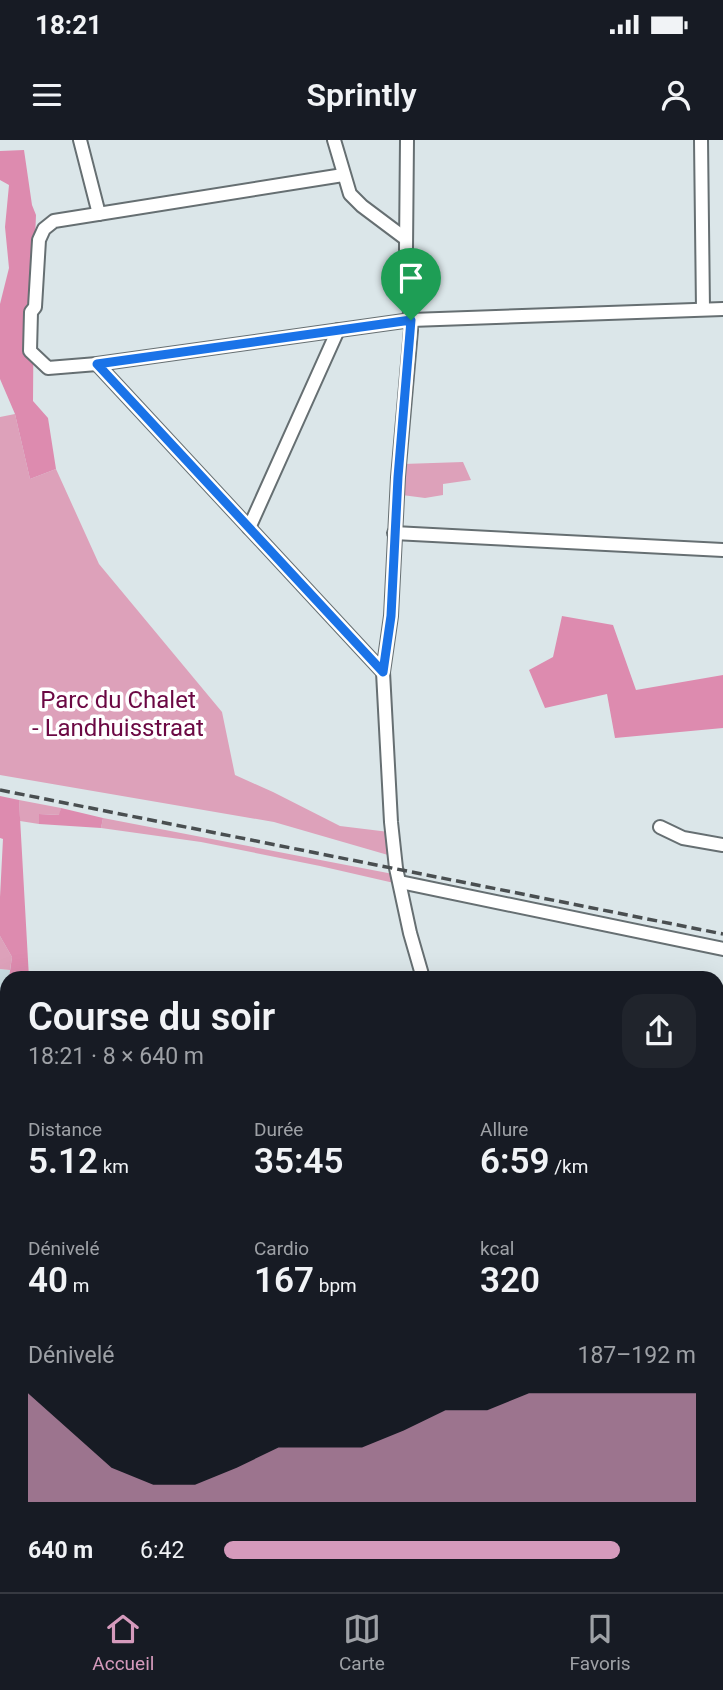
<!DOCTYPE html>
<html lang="fr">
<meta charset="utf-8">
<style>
body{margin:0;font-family:Roboto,sans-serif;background:#20242c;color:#f1f3f6;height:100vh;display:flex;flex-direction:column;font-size:26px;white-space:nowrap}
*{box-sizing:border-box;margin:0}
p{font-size:23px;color:#9ea1a6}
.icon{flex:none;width:38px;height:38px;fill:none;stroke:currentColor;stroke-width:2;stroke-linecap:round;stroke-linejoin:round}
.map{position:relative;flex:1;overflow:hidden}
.panel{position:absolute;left:0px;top:831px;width:724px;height:621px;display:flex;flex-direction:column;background:#171b24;border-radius:21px 21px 0 0;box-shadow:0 7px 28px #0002}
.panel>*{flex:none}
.pin{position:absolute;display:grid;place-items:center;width:60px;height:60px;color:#fff;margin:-72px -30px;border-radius:50% 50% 50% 0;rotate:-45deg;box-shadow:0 0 7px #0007}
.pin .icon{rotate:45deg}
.round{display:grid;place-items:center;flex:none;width:74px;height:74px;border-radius:21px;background:#20242c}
.head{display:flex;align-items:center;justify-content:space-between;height:119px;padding:0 28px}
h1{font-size:38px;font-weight:600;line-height:52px}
.stats{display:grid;grid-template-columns:repeat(3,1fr);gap:10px;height:119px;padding:7px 28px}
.stats div{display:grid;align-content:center}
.stats b{font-size:35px;font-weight:600}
.stats small{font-size:19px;font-weight:400}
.stats p{font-size:19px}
.chart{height:196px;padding:14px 28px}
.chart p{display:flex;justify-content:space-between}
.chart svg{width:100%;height:126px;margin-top:7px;fill:#d59abc;opacity:.7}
ul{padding:0 28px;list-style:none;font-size:23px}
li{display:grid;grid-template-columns:112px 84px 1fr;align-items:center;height:52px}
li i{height:18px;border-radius:9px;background:#d59abc}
.status{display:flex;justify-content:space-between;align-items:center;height:49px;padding:0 35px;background:#171b24;direction:ltr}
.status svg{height:19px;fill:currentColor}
header{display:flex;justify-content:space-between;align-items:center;height:91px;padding:0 28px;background:#171b24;font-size:32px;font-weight:600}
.tabs{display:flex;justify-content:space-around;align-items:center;height:98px;border-top:2px solid #363941;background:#171b24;font-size:19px;color:#9ea1a6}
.tabs a{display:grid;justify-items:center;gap:4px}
.tabs .current{color:#d59abc}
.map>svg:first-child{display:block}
</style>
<div class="status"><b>18:21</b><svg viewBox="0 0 49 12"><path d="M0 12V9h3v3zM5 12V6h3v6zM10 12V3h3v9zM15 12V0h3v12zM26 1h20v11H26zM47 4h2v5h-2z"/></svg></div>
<header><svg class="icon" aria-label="menu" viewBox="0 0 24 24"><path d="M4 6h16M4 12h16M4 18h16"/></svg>Sprintly<svg class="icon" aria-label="person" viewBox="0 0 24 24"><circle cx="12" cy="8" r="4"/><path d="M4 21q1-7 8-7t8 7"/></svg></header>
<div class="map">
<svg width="723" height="1452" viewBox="0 0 723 1452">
<rect width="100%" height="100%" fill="#dbe6e9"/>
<!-- built -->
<g fill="#c8dce1">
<polygon points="0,829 10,830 9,838 7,838 7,860 0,925"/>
<polygon points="0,1105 7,1117 7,1446 13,1446 13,1452 0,1452"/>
<polygon points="723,1433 723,1452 690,1452 688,1446 718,1446 718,1434"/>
</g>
<!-- green -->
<g fill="#dda1ba">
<polygon points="15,274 30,339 56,329 99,424 222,572 235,635 273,652 340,686 389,692 388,715 274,682 0,635 0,277"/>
<polygon points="463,322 471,340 443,344 443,355 425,358 402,355 403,324"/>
<polygon points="19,660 61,668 60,675 39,674 39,684 20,681"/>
<polygon points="103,678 393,734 394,743 320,726 201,702 101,688"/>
<polygon points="0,796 12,817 10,830 0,829"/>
<polygon points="13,1446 464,1446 465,1452 208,1452 206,1448 200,1452 13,1452"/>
</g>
<!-- forest -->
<g fill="#dd8baf">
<polygon points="24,10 32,65 36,75 34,124 33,261 48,278 56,329 30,339 15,274 0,239 0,164 9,128 5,87 9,45 0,40 0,11"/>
<polygon points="562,476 613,485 636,550 723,535 723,588 615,598 607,554 545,568 529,530 553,517"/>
<polygon points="0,656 19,660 29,838 9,838 12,817 0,796 0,757 3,699 0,698"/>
<polygon points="61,668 103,678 101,688 39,684 39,674 59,675"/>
<polygon points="7,860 7,1117 0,1105 0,925"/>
</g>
<!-- water -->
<polygon fill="#dc8baf" points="6,1196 7,1198 7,1270 0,1267 0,1197"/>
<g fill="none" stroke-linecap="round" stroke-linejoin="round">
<defs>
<g id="minor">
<polyline points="80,0 99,74"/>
<polyline points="334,0 350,54 362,66 406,99"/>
<polyline points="407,0 406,109 411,190 398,337 391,476 383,532 391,682 396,728 410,793 423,838"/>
<polyline points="701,0 703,169"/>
<polyline points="343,35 54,81 44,89 39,100 35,167 31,172 30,211 48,228 97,224 411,180 723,169"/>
<polyline points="97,224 383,532"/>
<polyline points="249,388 338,190"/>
<polyline points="394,393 723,410"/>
<polyline points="660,687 683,698 723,705"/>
<polyline points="400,742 723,809"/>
<polyline points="718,1059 723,1056"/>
<path d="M0 1305C7 1314 7 1323 0 1332"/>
<polyline points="605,1446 607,1452"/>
</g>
</defs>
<!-- minor casing -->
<use href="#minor" stroke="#666f72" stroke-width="16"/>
<!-- minor -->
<use href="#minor" stroke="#fff" stroke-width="12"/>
<!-- rail -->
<polyline stroke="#494e50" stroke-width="3.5" stroke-dasharray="10 5" stroke-linecap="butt" points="0,650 723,794"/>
</g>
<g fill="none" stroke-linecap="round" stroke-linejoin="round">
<defs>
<polygon id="route" points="411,180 398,337 391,476 383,532 97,224"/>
</defs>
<!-- route casing -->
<use href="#route" stroke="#fff" stroke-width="14"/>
<!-- route -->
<use href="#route" stroke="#1a73e8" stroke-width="9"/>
</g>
<g text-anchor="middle" stroke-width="7" stroke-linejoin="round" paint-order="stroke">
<!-- park labels -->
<g font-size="24" fill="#6b0843" stroke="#fff">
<text x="118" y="568">Parc du Chalet<tspan x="118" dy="28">- Landhuisstraat</tspan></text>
</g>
</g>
</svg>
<div class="pin" style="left:411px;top:180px;background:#1e9e55"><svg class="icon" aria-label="arrive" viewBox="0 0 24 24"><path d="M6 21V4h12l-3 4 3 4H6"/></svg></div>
<section class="panel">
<div class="head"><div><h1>Course du soir</h1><p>18:21 · 8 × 640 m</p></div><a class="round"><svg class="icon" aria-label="share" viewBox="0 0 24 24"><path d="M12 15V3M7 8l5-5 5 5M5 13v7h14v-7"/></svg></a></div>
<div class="stats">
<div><p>Distance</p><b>5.12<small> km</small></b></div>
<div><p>Durée</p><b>35:45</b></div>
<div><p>Allure</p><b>6:59<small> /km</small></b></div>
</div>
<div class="stats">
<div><p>Dénivelé</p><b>40<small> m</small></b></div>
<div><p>Cardio</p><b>167<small> bpm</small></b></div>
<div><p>kcal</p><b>320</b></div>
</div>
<div class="chart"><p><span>Dénivelé</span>187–192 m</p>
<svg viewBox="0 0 160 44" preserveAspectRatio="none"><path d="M0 44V6L10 19L20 32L30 38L40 38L50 32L60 25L70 25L80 25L90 19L100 12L110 12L120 6L130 6L140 6L150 6L160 6V44z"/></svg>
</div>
<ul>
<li><b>640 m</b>6:42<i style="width:84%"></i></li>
</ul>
</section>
</div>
<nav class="tabs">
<a class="current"><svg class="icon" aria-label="home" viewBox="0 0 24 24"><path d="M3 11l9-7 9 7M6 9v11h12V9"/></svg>Accueil</a>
<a><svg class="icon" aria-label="map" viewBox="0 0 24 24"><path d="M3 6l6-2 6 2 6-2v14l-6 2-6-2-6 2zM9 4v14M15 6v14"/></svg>Carte</a>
<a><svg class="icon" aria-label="saved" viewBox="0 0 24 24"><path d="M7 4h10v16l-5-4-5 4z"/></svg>Favoris</a>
</nav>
